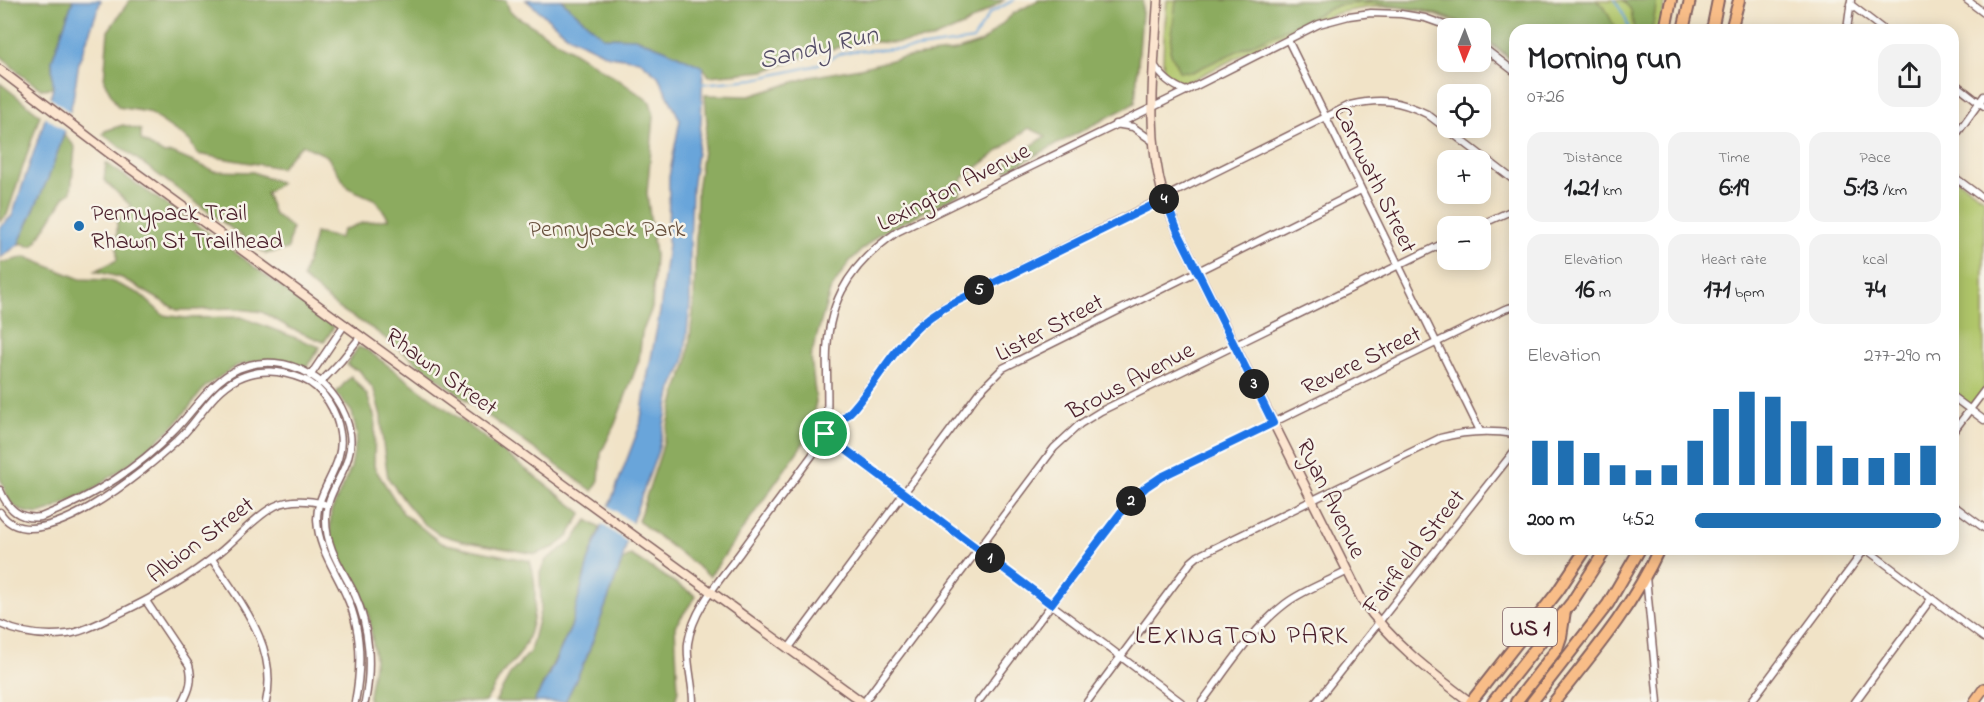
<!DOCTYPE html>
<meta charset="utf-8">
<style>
body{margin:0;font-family:"Indie Flower",sans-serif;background:#f2f2f2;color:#202124;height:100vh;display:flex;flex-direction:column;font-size:22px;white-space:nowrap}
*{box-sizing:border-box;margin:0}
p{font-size:20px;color:#757577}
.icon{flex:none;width:33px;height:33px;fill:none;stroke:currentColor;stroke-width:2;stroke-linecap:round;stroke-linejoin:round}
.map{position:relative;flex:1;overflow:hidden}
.drawer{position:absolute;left:1509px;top:24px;width:450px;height:531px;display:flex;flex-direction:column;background:#fff;border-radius:18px;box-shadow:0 3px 15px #0003}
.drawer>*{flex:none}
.needle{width:39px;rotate:181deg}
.controls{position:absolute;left:1437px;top:18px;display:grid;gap:12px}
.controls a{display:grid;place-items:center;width:54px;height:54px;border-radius:12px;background:#fff;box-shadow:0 3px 15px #0003;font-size:30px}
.pin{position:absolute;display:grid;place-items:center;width:51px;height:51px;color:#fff;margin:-26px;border:3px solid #fff;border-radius:50%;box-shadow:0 2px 6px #0007}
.km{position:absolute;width:30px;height:30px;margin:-15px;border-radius:50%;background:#222;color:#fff;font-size:16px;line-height:30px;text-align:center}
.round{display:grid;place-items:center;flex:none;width:63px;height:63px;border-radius:18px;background:#f2f2f2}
.overview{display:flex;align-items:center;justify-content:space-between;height:102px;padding:0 18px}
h1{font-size:33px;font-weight:700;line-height:45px}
.figures{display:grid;grid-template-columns:repeat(3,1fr);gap:9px;height:102px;padding:6px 18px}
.figures div{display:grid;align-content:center;border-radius:15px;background:#f2f2f2;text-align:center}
.figures b{font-size:26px;font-weight:700}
.figures small{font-size:16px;font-weight:400}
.figures p{font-size:16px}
.chart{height:168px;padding:12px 18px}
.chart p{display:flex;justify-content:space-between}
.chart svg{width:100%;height:108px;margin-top:6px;stroke:#1f6fb2;stroke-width:6}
ul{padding:0 18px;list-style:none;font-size:20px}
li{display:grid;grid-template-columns:96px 72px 1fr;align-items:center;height:45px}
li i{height:15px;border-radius:8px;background:#1f6fb2}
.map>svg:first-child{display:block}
</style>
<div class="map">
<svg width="1984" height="702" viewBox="0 0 1984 702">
<rect width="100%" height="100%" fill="#f7f3e8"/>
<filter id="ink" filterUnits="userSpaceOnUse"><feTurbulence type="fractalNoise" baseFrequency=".0167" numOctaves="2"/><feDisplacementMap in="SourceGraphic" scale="12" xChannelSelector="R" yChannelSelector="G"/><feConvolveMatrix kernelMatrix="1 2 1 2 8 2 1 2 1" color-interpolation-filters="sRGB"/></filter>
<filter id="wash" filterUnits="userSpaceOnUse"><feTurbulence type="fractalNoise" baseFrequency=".008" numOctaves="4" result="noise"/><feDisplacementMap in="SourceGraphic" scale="24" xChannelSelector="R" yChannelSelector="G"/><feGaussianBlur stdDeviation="1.35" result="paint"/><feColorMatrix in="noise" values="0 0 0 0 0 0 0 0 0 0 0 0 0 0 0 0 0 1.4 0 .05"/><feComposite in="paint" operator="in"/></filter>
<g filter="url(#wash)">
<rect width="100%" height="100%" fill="#f1e3c7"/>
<!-- green -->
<g fill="#b0c66b" stroke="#7d724b" stroke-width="1.5">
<path d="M1167 0H1666L1659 30H1515V63L1481 37 1480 28C1462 28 1461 25 1446 19 1430 13 1413 9 1397 7 1343 4 1304 24 1257 47 1234 59 1211 71 1187 82 1177 84 1168 81 1164 71 1161 60 1166 15 1167 0Z"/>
<polygon points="1953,176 1984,199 1984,391 1970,410 1953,397"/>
</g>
<!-- forest -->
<g fill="#8cab5f" stroke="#6b6545" stroke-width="1.5">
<polygon points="0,0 73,0 52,60 53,88 41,89 20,74 0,55"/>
<path d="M130 0H506L510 12 619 80 650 102 654 116 647 193 655 255 652 308 642 333 639 360 615 424 601 453 599 480 593 491 481 411 373 329 338 308 303 278C306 262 313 248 315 233L339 238 343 230 362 223 389 219 376 200 348 188 327 156 303 145 291 155 281 168 197 154 190 141 148 112 118 107 104 81 108 31Z"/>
<polygon points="561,0 1004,0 965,25 932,39 892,43 864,41 816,53 765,71 709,76 703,67 664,49 635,38 603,37"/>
<polygon points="1039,0 1143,0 1135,103 1006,171 1007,162 1046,136 1029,128 963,178 960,194 879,234 850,261 830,291 811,356 816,402 807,438 710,576 638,521 661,452 677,390 687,363 694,304 697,190 707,124 705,95 750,96 810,77 860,68 899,58 955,51 982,42 1014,13"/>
<polygon points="1176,0 1595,0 1604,6 1616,30 1515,30 1515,61 1481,36 1480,28 1470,28 1461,22 1423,10 1369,3 1338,5 1192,72 1179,71 1170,51"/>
<polygon points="1623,0 1657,0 1652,30 1634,30 1631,10"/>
<polygon points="0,83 40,115 7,215 0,221"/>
<polygon points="123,125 141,130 141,140 164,154 172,153 214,171 253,172 281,183 266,193 274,214 292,228 288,249 266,254 103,134 105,131"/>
<polygon points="64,134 75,147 71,192 65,196 34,245 28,246 22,243 18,245 49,176"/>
<polygon points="106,163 228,247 334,327 324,342 290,328 262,312 231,308 195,310 177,310 122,278 95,271 117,260 117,222 131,206 104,180"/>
<polygon points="26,257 80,279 108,280 140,294 163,315 185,318 241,317 320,347 306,368 283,361 263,360 236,366 206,386 175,425 138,457 91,491 51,510 39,514 25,512 15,507 8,499 0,477 0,263"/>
<polygon points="358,347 367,350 480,434 582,513 568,537 555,547 536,554 462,541 439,534 423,523 406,503 388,478 383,444 381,416 374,390 359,370 352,368 347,365"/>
<path d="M351 376 367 395 375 418 374 467 403 513 441 543 530 561C539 589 536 627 521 652 517 659 510 664 505 670 498 680 492 691 485 702H368L375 658 369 617 355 581 340 560 330 536 331 512 351 468 357 435 352 412 336 393Z"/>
<polygon points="587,520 600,528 589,559 571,627 534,702 495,702 511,673 530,652 541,608 540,573 546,560 573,541"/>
<polygon points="631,555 696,596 675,626 678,690 675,702 565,702 586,659 622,561"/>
</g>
<!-- water -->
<g fill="#69a5da" stroke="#5a6282" stroke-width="1.5">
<polygon points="73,0 101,0 79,62 73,99 64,134 49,176 18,245 0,258 0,227 12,216 45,119 53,88 52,60"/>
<polygon points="526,0 561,0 603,37 635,38 664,49 703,67 701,123 692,190 690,248 690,304 684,362 672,389 658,451 633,519 622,561 586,659 565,702 534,702 549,674 571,627 589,559 640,425 647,379 660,312 668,244 669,177 680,120 658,76 639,60 609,56 570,37"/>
</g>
<!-- pier -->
<g fill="#f1e3c7">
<polygon points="48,96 72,114 68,133 43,115"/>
<polygon points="606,504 635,525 630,544 599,522"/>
</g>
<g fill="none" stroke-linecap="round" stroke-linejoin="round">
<!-- stream -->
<g stroke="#69a5da" stroke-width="2">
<polyline points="1615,0 1626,19 1629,30"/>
<polyline points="700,84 755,79 814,66 839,54 853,51 918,48 973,40 990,13 1014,0"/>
</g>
</g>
</g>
<g filter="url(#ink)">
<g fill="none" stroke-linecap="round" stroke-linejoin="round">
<defs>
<g id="street">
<polyline points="1967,0 1984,13"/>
<polyline points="1850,4 1884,30"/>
<polyline points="1847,30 1851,0"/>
<polyline points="1288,40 1480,431"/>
<polyline points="1480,45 1515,72"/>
<path d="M1154 65C1163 78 1171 85 1186 91"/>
<polyline points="1953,82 1984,106"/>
<polyline points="1115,124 1133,127 1154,142"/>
<polyline points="1953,139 1984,96"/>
<polyline points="1953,176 1984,199"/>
<polyline points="1478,226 1515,209"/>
<polyline points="310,376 345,324"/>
<polyline points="320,383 341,361 361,336"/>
<polyline points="1953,397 1984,420"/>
<polyline points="1953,432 1984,391"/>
<path d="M0 490C8 509 19 520 41 517 90 498 136 470 173 432 194 411 210 382 238 369 287 348 342 382 350 434 355 467 325 489 326 520 326 549 343 570 355 595 370 628 372 667 365 702"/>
<polyline points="1953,505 1984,528"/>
<path d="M0 512C33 566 149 467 177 441 198 422 211 392 237 379 259 368 280 370 303 379 324 388 337 412 340 433 346 466 317 488 317 519 318 548 335 570 346 595 362 629 362 666 355 702"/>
<polyline points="1866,549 1984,638"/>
<path d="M212 559C240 602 279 647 266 702"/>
<polyline points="1646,577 1658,702"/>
<path d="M146 601 189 665C193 679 190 689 183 702"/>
<path d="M0 624C22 634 43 637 67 634 83 632 99 623 114 616 151 599 187 579 219 553 237 539 254 517 275 506 290 499 308 500 324 504"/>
<polyline points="788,649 979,392 1003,368 1361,190"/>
<path d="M693 702C693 683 686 662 688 643 693 609 720 580 740 553 759 527 778 501 797 476 804 465 821 446 825 434 829 423 827 384 827 371 824 308 846 267 897 232L1186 91 1319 24 1349 16 1371 13 1401 14 1425 18 1453 28"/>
<polyline points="864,702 1054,448 1080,424 1101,411 1448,241"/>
<polyline points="978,702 1125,507 1152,482 1505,309 1515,306"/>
<path d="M1087 702 1191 562 1198 556 1440 438C1465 431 1490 430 1515 434"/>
<path d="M1181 702 825 434 852 410 907 337 924 321 942 308 1350 105C1380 98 1399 100 1427 114L1515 181"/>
<path d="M1202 702C1228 668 1251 630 1285 604 1303 590 1327 582 1346 572"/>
<polyline points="1316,702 1515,450"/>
<polyline points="1751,702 1865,549"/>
<polyline points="1855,702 1931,599"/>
</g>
<g id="secondary">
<path d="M1158 0C1154 66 1145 134 1164 198 1168 209 1174 221 1178 232L1362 600C1392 643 1429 671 1470 702"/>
<polyline points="0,70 109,153 862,702"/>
</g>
<polyline id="primary" points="1974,702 1984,688"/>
<g id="highway">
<polyline points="1665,30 1671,0"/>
<polyline points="1683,30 1690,0"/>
<polyline points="1712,30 1718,0"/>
<polyline points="1731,30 1739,0"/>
<polyline points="1471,702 1558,591 1586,549"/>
<polyline points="1493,702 1572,602 1606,549"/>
<polyline points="1516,702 1557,649 1561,637 1565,611"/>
<polyline points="1532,702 1608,604 1640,549"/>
<path d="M1554 702C1593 653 1633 606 1659 549"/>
</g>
</defs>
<!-- street casing -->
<use href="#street" stroke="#846462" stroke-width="9"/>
<!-- secondary casing -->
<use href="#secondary" stroke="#846462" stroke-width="11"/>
<!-- primary casing -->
<use href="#primary" stroke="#846462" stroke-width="12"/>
<!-- highway casing -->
<use href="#highway" stroke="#846462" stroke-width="14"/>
<!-- street -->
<use href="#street" stroke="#fff" stroke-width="6"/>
<!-- secondary -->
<use href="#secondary" stroke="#fce5cf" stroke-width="8"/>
<!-- primary -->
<use href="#primary" stroke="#f8bd88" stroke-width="9"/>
<!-- highway -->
<use href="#highway" stroke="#f8bd88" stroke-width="10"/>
</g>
</g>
<g fill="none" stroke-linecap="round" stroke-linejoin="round" filter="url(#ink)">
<defs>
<path id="route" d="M1165 199 1178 232 1273 423 1161 477 1146 487 1125 507 1051 604 825 434C834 426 845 418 853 409 888 368 901 329 953 303Z"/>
</defs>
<!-- route casing -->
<use href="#route" stroke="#fff" stroke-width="12"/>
<!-- route -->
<use href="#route" stroke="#1a73e8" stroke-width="8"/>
</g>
<!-- markers -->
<circle fill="#1f6fb2" stroke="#f7f3e8" stroke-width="2" cx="79" cy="226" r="6"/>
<g text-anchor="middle" stroke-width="5" stroke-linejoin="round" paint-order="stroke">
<!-- shield labels -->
<rect fill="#f7f3e8" stroke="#7e5f64" stroke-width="1.5" x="1503" y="608" width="54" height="38" rx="4.5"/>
<g font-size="22" font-weight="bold" fill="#4a1f2b">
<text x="1530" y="635">US 1</text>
</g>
<!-- street labels -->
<g font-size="24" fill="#4a1f2b" stroke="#f7f3e8">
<text transform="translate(1376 179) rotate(64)" y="8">Carnwath Street</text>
<text transform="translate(953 186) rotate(-27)" y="8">Lexington Avenue</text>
<text transform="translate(1049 327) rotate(-28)" y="8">Lister Street</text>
<text transform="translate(1361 360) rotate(-26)" y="8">Revere Street</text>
<text transform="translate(442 371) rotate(36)" y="8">Rhawn Street</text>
<text transform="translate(1130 380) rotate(-28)" y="8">Brous Avenue</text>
<text transform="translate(1332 498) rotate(64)" y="8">Ryan Avenue</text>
<text transform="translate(200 539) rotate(-37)" y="8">Albion Street</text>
<text transform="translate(1413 551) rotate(-52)" y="8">Fairfield Street</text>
</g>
<!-- poi labels -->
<g font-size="24" fill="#4a1f2b" stroke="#f7f3e8" text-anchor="start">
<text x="91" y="220">Pennypack Trail<tspan x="91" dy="28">Rhawn St Trailhead</tspan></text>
</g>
<!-- park labels -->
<g font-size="24" fill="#69513e" stroke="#f7f3e8">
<text x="607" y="236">Pennypack Park</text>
</g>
<!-- water labels -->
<g font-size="26" font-style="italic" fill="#554e68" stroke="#f7f3e8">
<text transform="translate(818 46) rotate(-13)" y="9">Sandy Run</text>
</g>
<!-- neighbourhood labels -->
<g font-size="26" letter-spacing="1.5" fill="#4a1f2b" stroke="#f7f3e8">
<text x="1242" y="643">LEXINGTON PARK</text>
</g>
</g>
</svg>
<div class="controls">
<a><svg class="needle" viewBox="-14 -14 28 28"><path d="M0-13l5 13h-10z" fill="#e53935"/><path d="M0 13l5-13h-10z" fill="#757577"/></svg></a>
<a><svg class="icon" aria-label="locate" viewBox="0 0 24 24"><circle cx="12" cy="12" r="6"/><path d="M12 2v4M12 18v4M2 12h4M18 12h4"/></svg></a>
<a>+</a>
<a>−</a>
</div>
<div class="pin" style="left:825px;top:434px;background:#1e9e55"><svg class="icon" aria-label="arrive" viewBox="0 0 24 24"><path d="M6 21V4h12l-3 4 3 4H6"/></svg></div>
<b class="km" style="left:990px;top:558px">1</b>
<b class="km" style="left:1131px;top:501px">2</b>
<b class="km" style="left:1254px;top:384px">3</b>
<b class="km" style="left:1164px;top:199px">4</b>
<b class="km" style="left:979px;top:290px">5</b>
<section class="drawer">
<div class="overview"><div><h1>Morning run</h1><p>07:26</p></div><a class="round"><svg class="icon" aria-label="share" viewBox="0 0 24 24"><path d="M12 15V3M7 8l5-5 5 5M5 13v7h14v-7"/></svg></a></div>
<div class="figures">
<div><p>Distance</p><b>1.21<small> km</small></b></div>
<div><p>Time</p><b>6:19</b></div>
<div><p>Pace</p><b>5:13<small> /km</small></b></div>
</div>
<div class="figures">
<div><p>Elevation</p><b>16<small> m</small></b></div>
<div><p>Heart rate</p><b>171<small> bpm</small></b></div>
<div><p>kcal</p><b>74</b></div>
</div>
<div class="chart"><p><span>Elevation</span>277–290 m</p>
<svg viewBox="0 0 160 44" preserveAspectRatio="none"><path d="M5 44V26M15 44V26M25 44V31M35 44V36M45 44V38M55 44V36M65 44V26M75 44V13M85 44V6M95 44V8M105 44V18M115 44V28M125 44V33M135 44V33M145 44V31M155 44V28"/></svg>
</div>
<ul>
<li><b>200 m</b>4:52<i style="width:100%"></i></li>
</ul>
</section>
</div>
